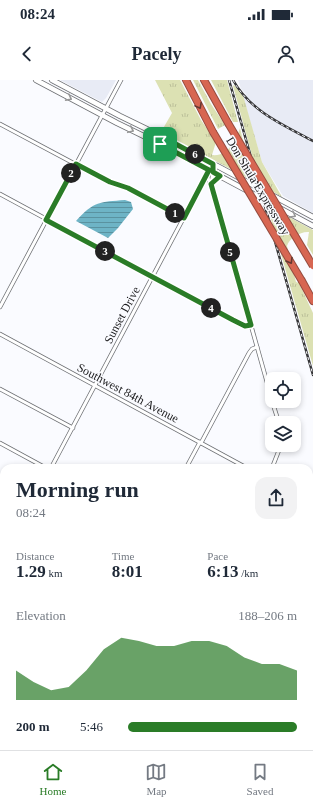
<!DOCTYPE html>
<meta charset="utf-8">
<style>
body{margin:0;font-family:"Times New Roman",serif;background:#f2f2f3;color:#1f2937;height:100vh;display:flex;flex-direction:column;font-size:15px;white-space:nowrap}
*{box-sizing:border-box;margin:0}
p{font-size:13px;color:#747a83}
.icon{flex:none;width:22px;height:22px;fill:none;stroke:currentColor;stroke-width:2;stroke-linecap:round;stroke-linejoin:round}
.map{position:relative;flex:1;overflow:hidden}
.drawer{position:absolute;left:0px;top:384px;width:313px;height:286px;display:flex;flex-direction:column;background:#fff;border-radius:12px 12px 0 0;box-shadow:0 2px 6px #0003}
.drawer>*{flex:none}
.fabs{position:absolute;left:265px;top:292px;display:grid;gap:8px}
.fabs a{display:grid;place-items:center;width:36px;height:36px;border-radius:8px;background:#fff;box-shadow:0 2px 6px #0003;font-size:20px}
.pin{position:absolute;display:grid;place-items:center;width:34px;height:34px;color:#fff;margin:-17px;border-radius:8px;box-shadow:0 2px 6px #0006}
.km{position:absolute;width:20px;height:20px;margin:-10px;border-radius:50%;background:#222;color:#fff;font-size:11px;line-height:20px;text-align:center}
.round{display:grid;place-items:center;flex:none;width:42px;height:42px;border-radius:12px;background:#f2f2f3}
.overview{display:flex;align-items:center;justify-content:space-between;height:68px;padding:0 16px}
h1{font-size:22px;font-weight:800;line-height:30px}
.metrics{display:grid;grid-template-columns:repeat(3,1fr);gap:6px;height:68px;padding:4px 16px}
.metrics div{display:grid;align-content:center}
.metrics b{font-size:17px;font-weight:800}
.metrics small{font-size:11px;font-weight:400}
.metrics p{font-size:11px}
.chart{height:112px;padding:8px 16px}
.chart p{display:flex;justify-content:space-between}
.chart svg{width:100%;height:72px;margin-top:4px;fill:#2a7c27;opacity:.7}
ul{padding:0 16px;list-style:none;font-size:13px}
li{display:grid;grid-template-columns:64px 48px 1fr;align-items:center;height:30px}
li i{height:10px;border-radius:5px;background:#2a7c27}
.status{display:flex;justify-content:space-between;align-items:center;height:28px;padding:0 20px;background:#fff;direction:ltr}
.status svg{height:11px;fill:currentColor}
header{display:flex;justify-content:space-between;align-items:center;height:52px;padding:0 16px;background:#fff;font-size:18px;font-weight:800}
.menu{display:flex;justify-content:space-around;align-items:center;height:56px;border-top:1px solid #e0e1e3;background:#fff;font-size:11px;color:#747a83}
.menu a{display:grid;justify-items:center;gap:2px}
.menu .current{color:#2a7c27}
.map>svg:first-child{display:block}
</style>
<div class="status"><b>08:24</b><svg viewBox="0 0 49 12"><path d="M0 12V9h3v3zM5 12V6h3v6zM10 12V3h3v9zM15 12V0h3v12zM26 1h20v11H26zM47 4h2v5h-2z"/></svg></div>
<header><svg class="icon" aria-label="back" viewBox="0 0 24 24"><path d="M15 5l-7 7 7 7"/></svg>Pacely<svg class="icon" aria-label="person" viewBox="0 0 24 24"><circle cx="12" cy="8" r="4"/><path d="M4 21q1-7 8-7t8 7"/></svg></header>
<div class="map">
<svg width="313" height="670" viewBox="0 0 313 670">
<defs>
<pattern id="grass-tufts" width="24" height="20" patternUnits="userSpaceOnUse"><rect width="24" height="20" fill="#dce1b3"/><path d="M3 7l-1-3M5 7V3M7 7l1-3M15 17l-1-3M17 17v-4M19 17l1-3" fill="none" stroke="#bcc099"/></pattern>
<pattern id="water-rules" width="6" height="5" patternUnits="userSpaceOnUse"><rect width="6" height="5" fill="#6eb4c6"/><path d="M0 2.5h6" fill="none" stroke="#5a92a0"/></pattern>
</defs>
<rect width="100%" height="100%" fill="#fafbff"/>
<!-- built -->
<g fill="#e8ebf5">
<polygon points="60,0 116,0 106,18 102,22"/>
<polygon points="238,0 313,0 313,133 283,116 262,82 243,17 246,14 241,9"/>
</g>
<!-- grass -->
<g fill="url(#grass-tufts)">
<path d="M155 0H180L201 40 216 62 212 75C228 77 236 60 240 48L253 101 161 52 172 33Z"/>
<polygon points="193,0 198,0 211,24 225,45 218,49"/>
<polygon points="211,0 227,0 238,42 233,42"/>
<polygon points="234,5 243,15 262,82 282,117 263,106 253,79 233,6"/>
<path d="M267 125 313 150V175L307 165 309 152C301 151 289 158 287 166L296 202 299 203 313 233V286Z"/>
<polygon points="313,397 313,429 310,427 309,404"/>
</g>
<!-- water -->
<path fill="url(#water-rules)" d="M125 120 131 122 133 129 118 148 108 158 76 141C94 121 100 122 125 120Z"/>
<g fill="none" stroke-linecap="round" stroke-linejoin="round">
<defs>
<g id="minor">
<polyline points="0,44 107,101 129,109 184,138"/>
<polyline points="207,95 214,114 272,320"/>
<polyline points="211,103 213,92 213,84"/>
<polyline points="211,104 220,96"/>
<polyline points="0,114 233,240 245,246 251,245"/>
<polyline points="0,227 121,0"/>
<polyline points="0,254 247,388"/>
<polyline points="0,309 73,348"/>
<polyline points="272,321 279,343"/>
<polyline points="0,363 46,388"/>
<polyline points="201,363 249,273 252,269 257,267"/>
<polyline points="51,388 209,90"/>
<polyline points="186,388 200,362"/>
<polyline points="272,388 281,365"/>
<polyline points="0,430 4,432"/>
<polyline points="309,562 313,564"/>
<polyline points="0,648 4,647"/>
<polyline points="176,670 179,666"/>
</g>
<g id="tertiary">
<polyline points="0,535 4,537"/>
<polyline points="242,666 250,670"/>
</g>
<g id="secondary">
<polyline points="36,0 117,43 160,64 313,146"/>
<polyline points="52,0 120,36 157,54 313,137"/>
</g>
<g id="motorway">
<polyline points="186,0 213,52"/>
<polyline points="204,0 228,43"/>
<polyline points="302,201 313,221"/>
</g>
</defs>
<!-- minor casing -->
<use href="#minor" stroke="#6e7074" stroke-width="4.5"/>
<!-- tertiary casing -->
<use href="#tertiary" stroke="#6e7074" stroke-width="5.5"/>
<!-- secondary casing -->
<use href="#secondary" stroke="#6e7074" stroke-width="6"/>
<!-- motorway casing -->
<use href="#motorway" stroke="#944b3f" stroke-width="8"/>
<!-- minor -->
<use href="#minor" stroke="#fff" stroke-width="3"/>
<!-- tertiary -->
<use href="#tertiary" stroke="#fff" stroke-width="4"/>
<!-- secondary -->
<use href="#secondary" stroke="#fff" stroke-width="4.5"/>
<!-- motorway -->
<use href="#motorway" stroke="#d76652" stroke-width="6"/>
<defs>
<g id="rail">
<polyline points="229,0 313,295"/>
<path d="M233 0C250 31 283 45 313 61"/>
</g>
</defs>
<!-- rail casing -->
<use href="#rail" stroke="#353537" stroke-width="2.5"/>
<!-- rail -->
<use href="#rail" stroke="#fafbff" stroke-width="1" stroke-dasharray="3" stroke-linecap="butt"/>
<defs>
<g id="motorway-bridge">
<polyline points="228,43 313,186"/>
<polyline points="213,52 302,201"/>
</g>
</defs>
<!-- motorway-bridge casing -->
<use href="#motorway-bridge" stroke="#944b3f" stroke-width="8" stroke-linecap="butt"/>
<!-- motorway-bridge -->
<use href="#motorway-bridge" stroke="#d76652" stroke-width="6"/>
</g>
<!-- one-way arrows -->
<defs><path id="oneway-chevron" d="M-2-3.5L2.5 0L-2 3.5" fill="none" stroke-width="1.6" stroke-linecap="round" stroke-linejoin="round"/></defs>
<g stroke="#989898">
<use href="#oneway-chevron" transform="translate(69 18) rotate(28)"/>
<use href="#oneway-chevron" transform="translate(131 50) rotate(25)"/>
<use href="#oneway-chevron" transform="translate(293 135) rotate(28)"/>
</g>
<g stroke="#653831">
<use href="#oneway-chevron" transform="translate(199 26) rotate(62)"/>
<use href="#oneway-chevron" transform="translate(290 181) rotate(59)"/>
</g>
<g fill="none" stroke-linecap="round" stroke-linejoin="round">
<defs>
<polygon id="route" points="157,54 213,84 213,92 220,96 211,104 251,245 245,246 233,240 46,140 76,84 110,102 128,108 184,138 209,90 160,64"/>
</defs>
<!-- route casing -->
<use href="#route" stroke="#fff" stroke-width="8"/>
<!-- route -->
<use href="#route" stroke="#2a7c27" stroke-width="5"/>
</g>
<g text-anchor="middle" stroke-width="3" stroke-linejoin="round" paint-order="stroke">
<!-- street labels -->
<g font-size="12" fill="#19191b" stroke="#fafbff">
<text transform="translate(258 106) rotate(59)" y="4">Don Shula Expressway</text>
<text transform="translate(122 235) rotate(-62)" y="4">Sunset Drive</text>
<text transform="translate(128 313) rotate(28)" y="4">Southwest 84th Avenue</text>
</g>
</g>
</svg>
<div class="fabs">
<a><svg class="icon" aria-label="locate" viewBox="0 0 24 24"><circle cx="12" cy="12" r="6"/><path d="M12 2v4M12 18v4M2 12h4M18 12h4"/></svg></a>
<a><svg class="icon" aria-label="layers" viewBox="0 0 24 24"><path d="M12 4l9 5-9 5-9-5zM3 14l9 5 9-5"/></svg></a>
</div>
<div class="pin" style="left:160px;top:64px;background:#1e9e55"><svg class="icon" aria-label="arrive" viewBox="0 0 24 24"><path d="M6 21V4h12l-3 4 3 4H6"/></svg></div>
<b class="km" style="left:175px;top:133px">1</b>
<b class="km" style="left:71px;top:93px">2</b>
<b class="km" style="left:105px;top:171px">3</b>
<b class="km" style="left:211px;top:228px">4</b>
<b class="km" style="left:230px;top:172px">5</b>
<b class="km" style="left:195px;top:74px">6</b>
<section class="drawer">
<div class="overview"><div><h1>Morning run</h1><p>08:24</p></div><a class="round"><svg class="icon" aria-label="share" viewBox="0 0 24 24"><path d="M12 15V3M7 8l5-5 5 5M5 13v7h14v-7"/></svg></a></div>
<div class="metrics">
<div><p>Distance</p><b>1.29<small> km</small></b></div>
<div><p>Time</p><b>8:01</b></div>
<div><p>Pace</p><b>6:13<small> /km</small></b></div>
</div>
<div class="chart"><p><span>Elevation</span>188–206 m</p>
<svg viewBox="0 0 160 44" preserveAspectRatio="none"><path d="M0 44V26L10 33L20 38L30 36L40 26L50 13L60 6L70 8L80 11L90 11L100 8L110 8L120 11L130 18L140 22L150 22L160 26V44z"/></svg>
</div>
<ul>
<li><b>200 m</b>5:46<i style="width:100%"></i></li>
</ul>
</section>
</div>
<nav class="menu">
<a class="current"><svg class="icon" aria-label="home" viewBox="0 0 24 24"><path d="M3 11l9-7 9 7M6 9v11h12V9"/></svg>Home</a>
<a><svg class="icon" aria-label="map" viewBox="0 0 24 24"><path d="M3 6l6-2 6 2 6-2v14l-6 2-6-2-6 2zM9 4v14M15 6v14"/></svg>Map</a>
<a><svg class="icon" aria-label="saved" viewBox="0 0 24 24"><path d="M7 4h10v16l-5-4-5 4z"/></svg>Saved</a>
</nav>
